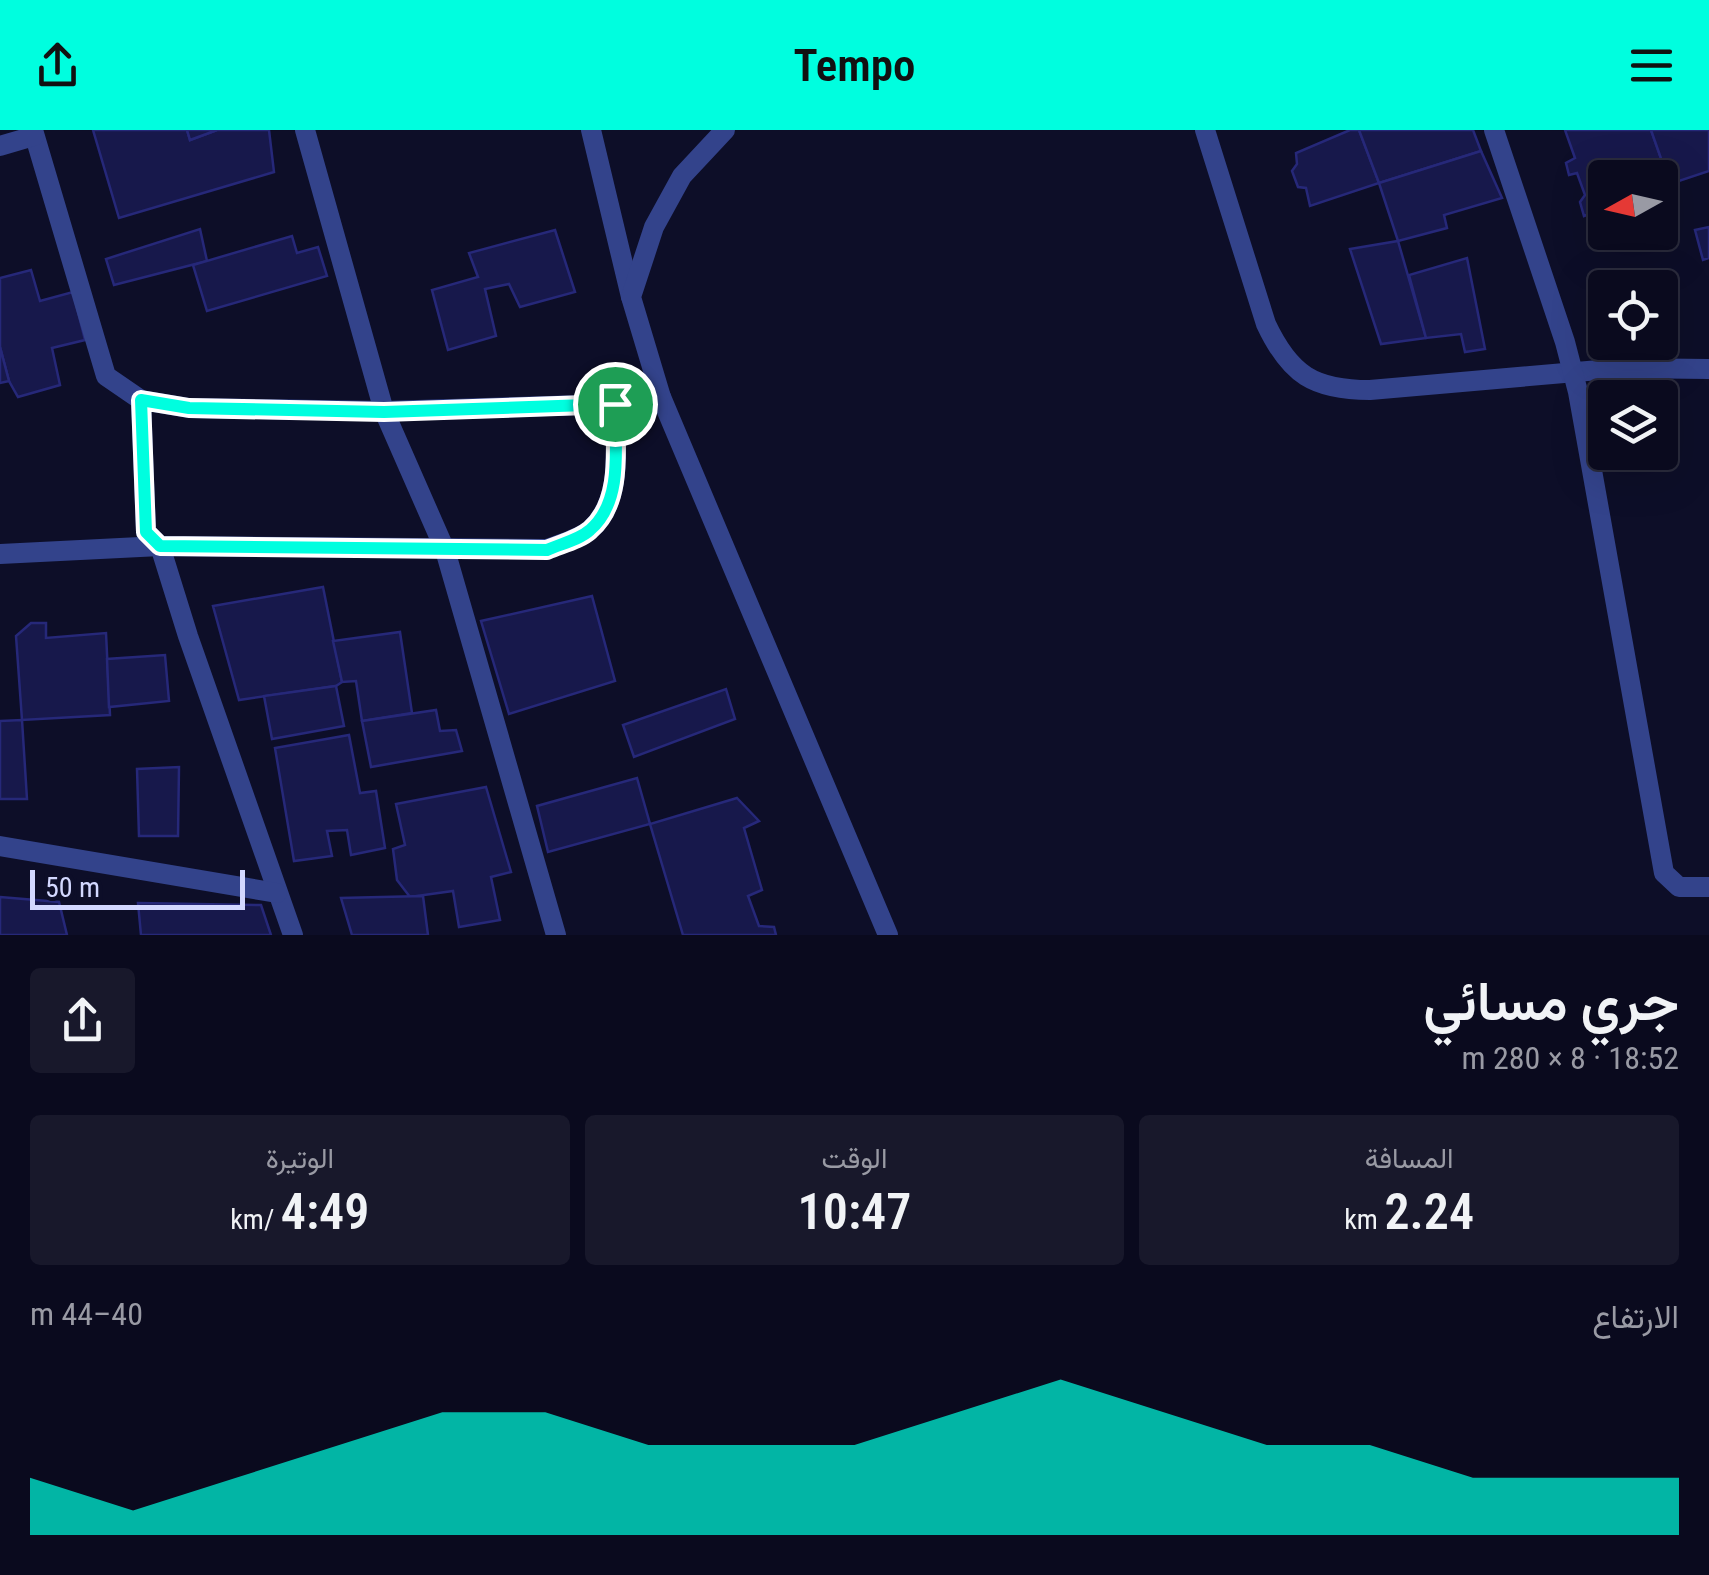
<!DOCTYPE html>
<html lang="ar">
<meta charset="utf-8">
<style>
body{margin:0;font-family:"Roboto Condensed",Vazirmatn,sans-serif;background:#18182b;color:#f1f3f6;direction:rtl;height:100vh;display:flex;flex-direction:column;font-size:38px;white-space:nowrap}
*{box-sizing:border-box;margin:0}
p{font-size:32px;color:#999aa4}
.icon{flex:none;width:55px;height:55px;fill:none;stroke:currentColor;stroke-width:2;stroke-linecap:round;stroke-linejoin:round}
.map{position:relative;height:805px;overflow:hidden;direction:ltr}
.drawer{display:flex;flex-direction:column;background:#0a0a1e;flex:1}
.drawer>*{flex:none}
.needle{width:65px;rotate:262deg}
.fabs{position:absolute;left:1588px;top:30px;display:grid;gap:20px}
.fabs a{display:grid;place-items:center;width:90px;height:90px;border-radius:10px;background:#0a0a1e;box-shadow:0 10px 40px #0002,0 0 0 2px #2a2b3c;font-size:50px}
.scale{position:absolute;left:30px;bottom:25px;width:215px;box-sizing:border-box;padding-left:10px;border:5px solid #d3d8ff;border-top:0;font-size:28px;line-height:35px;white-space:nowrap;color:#d3d8ff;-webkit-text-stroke:8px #0d0e28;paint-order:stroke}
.pin{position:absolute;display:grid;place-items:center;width:85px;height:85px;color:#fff;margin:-42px;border:5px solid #fff;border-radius:50%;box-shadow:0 2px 10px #0007}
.round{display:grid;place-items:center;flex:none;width:105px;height:105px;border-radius:10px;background:#18182b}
.headline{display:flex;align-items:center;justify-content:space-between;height:170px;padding:0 30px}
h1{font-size:55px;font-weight:600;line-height:75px}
.figures{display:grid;grid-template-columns:repeat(3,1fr);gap:15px;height:170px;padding:10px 30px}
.figures div{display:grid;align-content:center;border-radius:10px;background:#18182b;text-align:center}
.figures b{font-size:50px;font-weight:600}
.figures small{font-size:28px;font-weight:400}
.figures p{font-size:28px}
.chart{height:280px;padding:20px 30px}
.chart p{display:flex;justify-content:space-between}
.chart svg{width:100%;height:180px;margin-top:10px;fill:#00fedf;opacity:.7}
header{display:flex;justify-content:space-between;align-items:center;height:130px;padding:0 30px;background:#00fedf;color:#111;font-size:45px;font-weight:600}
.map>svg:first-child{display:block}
</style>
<header><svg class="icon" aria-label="menu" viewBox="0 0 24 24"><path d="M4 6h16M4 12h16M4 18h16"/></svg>Tempo<svg class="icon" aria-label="share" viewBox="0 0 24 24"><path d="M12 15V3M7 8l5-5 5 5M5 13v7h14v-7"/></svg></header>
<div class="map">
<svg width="1709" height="805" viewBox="0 0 1709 805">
<rect width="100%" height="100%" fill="#0d0e28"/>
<!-- building -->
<g fill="#17184b" stroke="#262879" stroke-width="2.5">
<polygon points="93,0 187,0 190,10 217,0 269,0 274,42 119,88"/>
<polygon points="187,0 217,0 190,10"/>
<polygon points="1350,0 1359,0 1379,53 1310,76 1306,58 1298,57 1292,41 1297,34 1296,23"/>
<polygon points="1359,0 1473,0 1481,21 1379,53"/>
<polygon points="1565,0 1651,0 1670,54 1660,58 1660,48 1605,48 1605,78 1584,86 1580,72 1585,65 1577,43 1569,45 1566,33 1575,28"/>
<polygon points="1651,0 1709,0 1709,41 1670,54"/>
<polygon points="1481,21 1502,68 1444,85 1447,98 1398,111 1379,53"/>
<polygon points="1709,97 1709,128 1703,130 1695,100"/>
<polygon points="200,99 207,131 114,155 106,129"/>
<polygon points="555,100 575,162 520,177 509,154 485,159 496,206 448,220 432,160 478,147 469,123"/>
<polygon points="292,106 297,123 318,117 327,146 207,181 193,135"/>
<polygon points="1398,111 1426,208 1381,214 1350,119"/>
<polygon points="1467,128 1485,219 1465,222 1461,204 1426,208 1409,145"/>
<polygon points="31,140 40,171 73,162 85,210 52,218 60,255 18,267 9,251 0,217 0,148"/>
<polygon points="0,217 9,251 0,253"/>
<polygon points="323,457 342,552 336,556 239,570 213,476"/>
<polygon points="592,466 615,551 509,584 481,491"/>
<polygon points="31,493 46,493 46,508 106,503 110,585 22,590 16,506"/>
<polygon points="400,502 412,583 362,591 356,551 342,552 333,511"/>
<polygon points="165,525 169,571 109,577 107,529"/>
<polygon points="336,556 344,596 272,609 264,566"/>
<polygon points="726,559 735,589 634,627 623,595"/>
<polygon points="436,580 440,601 456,600 462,621 371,637 362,591"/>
<polygon points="22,590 27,669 0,669 0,591"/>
<polygon points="349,605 360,663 376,661 385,718 351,725 347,700 327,701 332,726 294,731 275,618"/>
<polygon points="179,637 178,706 139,706 137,639"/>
<polygon points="637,648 650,694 548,722 537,676"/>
<polygon points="486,657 511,742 491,747 500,790 459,797 453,761 410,767 397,750 393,719 405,715 396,674"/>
<polygon points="737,668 759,691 744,698 762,760 748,766 759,796 774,797 776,805 683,805 650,694"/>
<polygon points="423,766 428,805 352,805 341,768"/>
<polygon points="0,767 59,772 67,805 0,805"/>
<polygon points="138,773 261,775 271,805 141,805"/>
</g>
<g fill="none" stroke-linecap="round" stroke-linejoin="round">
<!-- street -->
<g stroke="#33438b" stroke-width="20">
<polyline points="33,0 106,246 141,270 189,278 384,281 615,274 661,267"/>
<polyline points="305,0 384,281 445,420 556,805"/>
<polyline points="591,0 631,167"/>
<polyline points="725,0 682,46 654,97 631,167 661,267 888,805"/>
<path d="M1205 0 1266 194C1290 245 1314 260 1370 260L1622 238 1709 239"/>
<polyline points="1494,0 1565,212 1578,262 1664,743 1679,757 1709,757"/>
<polyline points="0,16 34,6"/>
<polyline points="141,270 146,402 160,416 188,506 293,805"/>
<path d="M0 424 160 416 547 419C560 414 579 409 590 400 624 370 615 314 615 274"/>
<polyline points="0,716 277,763"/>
</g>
</g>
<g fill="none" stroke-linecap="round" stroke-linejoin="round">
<defs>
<path id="route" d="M141 270 189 278 384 282 615 274C615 314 624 371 590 400 579 410 560 414 547 420L160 416 146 402Z"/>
</defs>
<!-- route casing -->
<use href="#route" stroke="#fff" stroke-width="20"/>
<!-- route -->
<use href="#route" stroke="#00fedf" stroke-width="12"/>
</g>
</svg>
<div class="fabs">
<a><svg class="needle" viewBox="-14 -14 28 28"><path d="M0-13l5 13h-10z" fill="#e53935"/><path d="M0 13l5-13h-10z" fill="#999aa4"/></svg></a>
<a><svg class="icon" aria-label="locate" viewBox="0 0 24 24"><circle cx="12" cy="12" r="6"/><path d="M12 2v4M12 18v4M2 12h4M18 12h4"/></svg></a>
<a><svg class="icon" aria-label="layers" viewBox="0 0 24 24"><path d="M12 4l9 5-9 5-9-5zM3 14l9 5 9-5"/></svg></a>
</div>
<div class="scale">50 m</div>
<div class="pin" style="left:615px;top:274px;background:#1e9e55"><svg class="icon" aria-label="arrive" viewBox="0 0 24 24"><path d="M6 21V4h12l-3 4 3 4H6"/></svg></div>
</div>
<section class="drawer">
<div class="headline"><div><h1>جري مسائي</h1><p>18:52 · 8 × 280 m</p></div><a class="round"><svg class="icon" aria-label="share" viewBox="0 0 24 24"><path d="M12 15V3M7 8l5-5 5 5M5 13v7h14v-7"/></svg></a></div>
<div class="figures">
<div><p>المسافة</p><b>2.24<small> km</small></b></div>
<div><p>الوقت</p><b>10:47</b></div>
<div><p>الوتيرة</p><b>4:49<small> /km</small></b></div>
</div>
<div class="chart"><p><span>الارتفاع</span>40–44 m</p>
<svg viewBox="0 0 160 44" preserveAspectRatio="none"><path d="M0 44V30L10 38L20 30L30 22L40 14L50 14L60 22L70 22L80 22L90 14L100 6L110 14L120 22L130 22L140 30L150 30L160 30V44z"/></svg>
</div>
</section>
